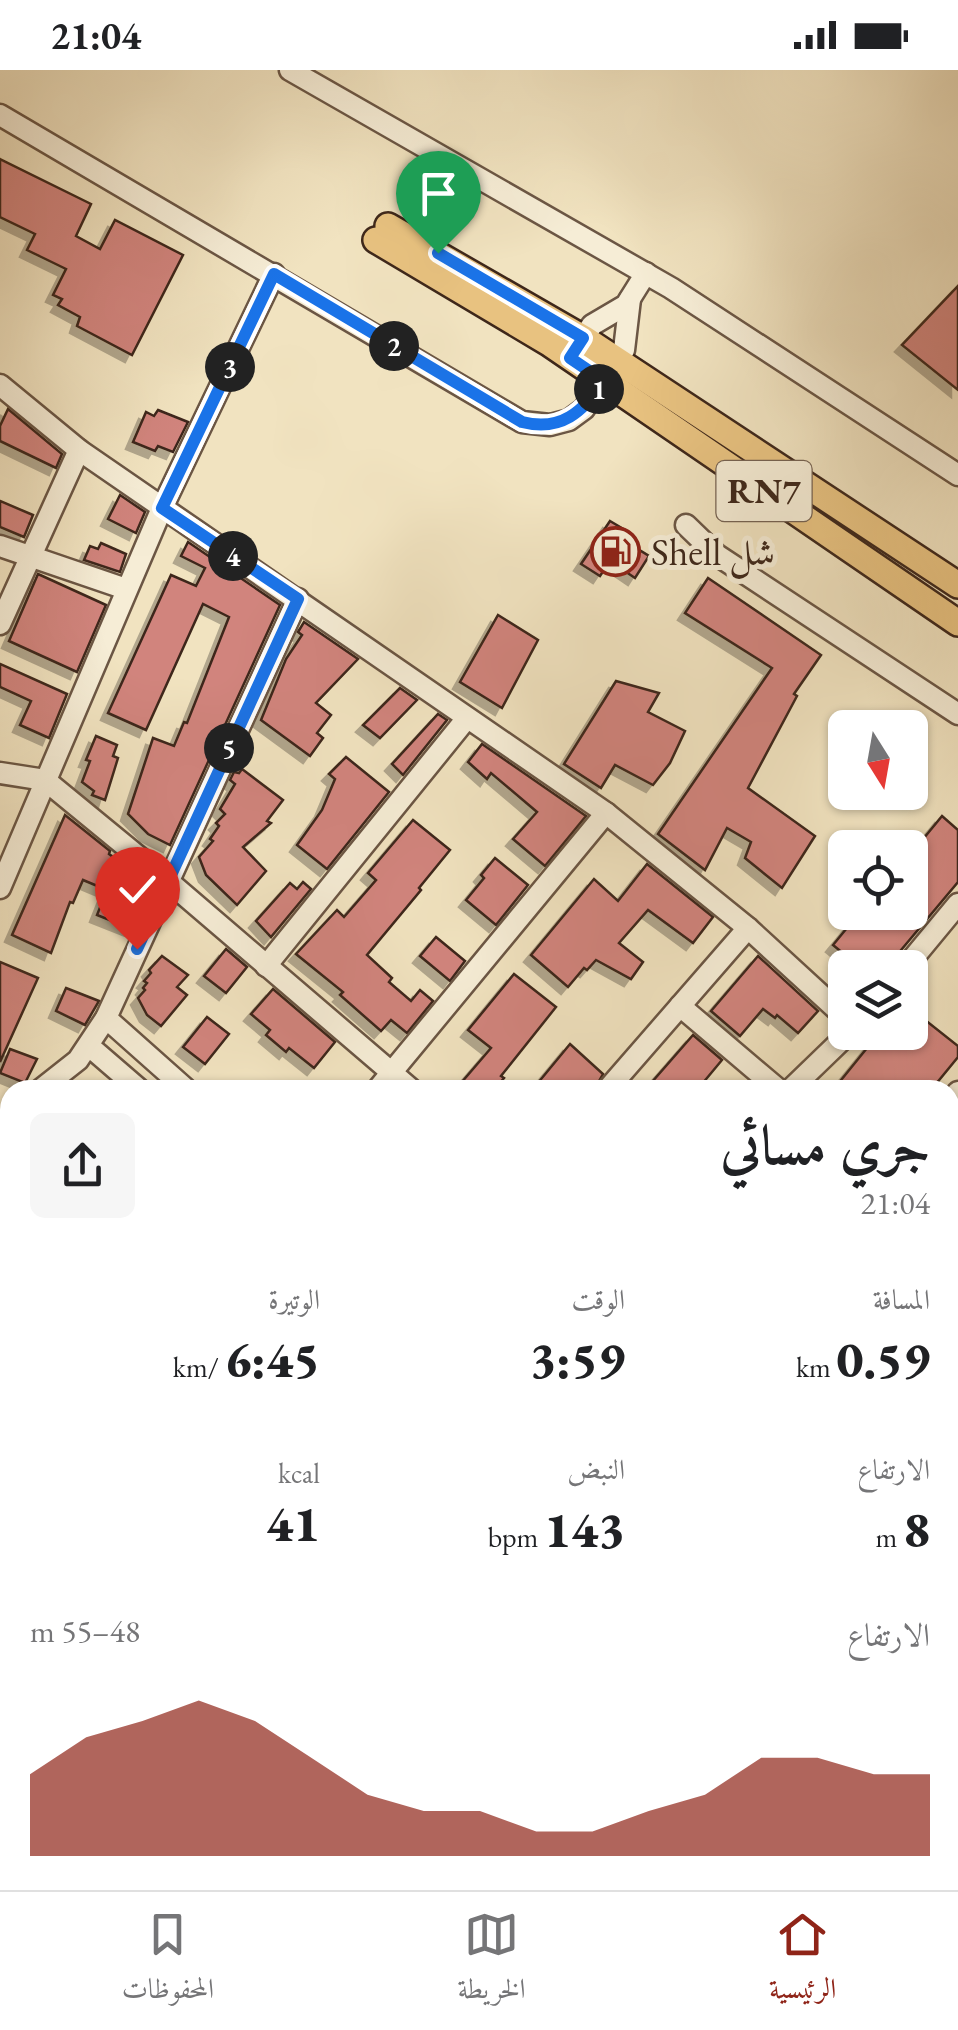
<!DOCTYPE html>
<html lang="ar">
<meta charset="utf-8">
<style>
body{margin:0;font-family:"EB Garamond",Amiri,serif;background:#f6f6f6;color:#202124;direction:rtl;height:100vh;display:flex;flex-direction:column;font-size:38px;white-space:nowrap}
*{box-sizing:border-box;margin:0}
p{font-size:32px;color:#757577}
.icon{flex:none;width:55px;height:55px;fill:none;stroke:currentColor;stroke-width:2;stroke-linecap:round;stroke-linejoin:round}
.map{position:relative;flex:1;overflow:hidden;direction:ltr}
.side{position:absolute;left:0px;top:1010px;width:960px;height:810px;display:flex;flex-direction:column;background:#fff;border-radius:30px 30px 0 0;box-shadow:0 2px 8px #0004;direction:rtl}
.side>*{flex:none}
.needle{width:65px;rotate:169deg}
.fabs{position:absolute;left:828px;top:640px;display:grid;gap:20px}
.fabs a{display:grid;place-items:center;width:100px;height:100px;border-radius:15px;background:#fff;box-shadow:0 2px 8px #0004;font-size:50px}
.pin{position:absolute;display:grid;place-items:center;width:85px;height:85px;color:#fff;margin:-102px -42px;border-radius:50% 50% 50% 0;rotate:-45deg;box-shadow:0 0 10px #0007}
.pin .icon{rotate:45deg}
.km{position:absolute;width:50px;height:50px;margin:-25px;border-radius:50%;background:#222;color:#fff;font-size:28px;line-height:50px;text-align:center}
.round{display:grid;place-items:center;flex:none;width:105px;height:105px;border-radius:15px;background:#f6f6f6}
.summary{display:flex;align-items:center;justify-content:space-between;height:170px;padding:0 30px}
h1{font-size:55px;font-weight:800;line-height:75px}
.metrics{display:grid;grid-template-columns:repeat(3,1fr);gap:15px;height:170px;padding:10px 30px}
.metrics div{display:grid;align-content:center}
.metrics b{font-size:50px;font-weight:800}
.metrics small{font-size:28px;font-weight:400}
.metrics p{font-size:28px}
.chart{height:280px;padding:20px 30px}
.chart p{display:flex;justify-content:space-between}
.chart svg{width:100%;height:180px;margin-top:10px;fill:#8f2418;opacity:.7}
.status{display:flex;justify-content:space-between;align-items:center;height:70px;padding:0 50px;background:#fff;direction:ltr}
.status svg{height:28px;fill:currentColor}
.menu{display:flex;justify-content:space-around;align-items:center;height:140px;border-top:2px solid #e0e0e0;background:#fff;font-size:28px;color:#757577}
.menu a{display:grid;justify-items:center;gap:5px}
.menu .selected{color:#8f2418}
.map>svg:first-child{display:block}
</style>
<div class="status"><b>21:04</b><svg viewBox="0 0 49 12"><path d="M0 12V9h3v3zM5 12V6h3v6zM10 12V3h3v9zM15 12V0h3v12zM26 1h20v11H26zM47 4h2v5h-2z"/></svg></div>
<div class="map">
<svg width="958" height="1820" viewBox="0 0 958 1820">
<defs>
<filter id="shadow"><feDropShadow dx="-7" dy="7" stdDeviation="0" flood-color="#0004"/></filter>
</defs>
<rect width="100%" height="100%" fill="#f1e3c0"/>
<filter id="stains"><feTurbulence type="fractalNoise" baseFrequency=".002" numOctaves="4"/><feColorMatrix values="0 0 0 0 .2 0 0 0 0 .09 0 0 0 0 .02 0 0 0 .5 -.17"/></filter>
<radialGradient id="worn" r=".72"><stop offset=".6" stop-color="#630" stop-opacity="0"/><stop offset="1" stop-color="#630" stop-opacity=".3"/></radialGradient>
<!-- building -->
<g fill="#d1847d" stroke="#3e271a" stroke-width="2.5" filter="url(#shadow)">
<polygon points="0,89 91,134 76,166 100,179 115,150 183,185 132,285 77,256 80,247 58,235 62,229 53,225 66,199 27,180 35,164 0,147"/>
<polygon points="958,216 958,320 902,275"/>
<polygon points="8,339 62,384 56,398 0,371 0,356"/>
<polygon points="158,340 188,352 173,382 158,376 155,381 133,372 146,342 154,346"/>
<polygon points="120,425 145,442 136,463 108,449"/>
<polygon points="0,431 33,445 24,467 0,457"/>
<polygon points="610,451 630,463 625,471 649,486 635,508 610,491 600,506 581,494"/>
<polygon points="188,472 280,535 170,775 148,764 128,744 153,668 174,676 184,652 187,653 229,547 203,534 146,660 108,643 171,505 196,516 205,498 181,486"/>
<polygon points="101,473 126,484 120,502 84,490 90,476 98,479"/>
<polygon points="38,504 106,535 77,602 9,571"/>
<polygon points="708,508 821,585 794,624 797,626 748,718 815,766 782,818 745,788 751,772 727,758 705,800 658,764 772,598 685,543"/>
<polygon points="498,545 538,570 502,638 460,612"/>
<polygon points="304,552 358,589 316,633 331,645 317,663 323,668 310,686 261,650 286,589 302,565 298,562"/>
<polygon points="0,594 67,624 49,668 20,655 31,631 0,617"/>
<polygon points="616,611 659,623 648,642 685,661 670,693 653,715 615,695 601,718 564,694"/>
<polygon points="400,618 417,630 380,668 363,655"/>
<polygon points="438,644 447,650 403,705 392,694"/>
<polygon points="96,666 117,675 113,686 118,688 105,730 92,725 94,721 82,712 90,691 86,690"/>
<polygon points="482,674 586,746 545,796 513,769 537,742 491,703 487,709 468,692"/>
<polygon points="346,687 389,722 327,799 297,775 322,740 335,709 329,704"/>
<polygon points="242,699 283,730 267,751 271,753 243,777 266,801 237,835 206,805 199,787 213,771 210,769 219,756 216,753 225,744 220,739 235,714 230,710 234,702 239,703"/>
<polygon points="65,745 110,781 109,784 152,815 132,859 97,845 107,820 83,810 73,833 70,832 51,883 12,865"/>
<polygon points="942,746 958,760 958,812 886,898 861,898 833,875 860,842 910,842 910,785"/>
<polygon points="413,750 450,780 419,818 421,820 367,885 392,908 389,912 411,931 420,920 433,931 407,963 391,950 381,961 340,925 343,922 296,884 337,840 344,847 376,810 368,803"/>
<polygon points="495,788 528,815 496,855 466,830 484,808 481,805"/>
<polygon points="647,794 713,847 693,873 648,840 619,873 643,892 631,909 596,890 587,900 584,898 568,917 531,885 594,809 618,831"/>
<polygon points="303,812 311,819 271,867 256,851 290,813 297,819"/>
<polygon points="436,867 465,891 450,911 420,886"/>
<polygon points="226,879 247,897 226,923 204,906"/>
<polygon points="162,886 188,905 177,917 187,925 161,956 147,945 138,928 145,920 143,918 147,913 144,911 151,903 149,900"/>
<polygon points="758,886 818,941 798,963 777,945 775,948 763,939 740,966 711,941"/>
<polygon points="0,892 38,908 0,992"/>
<polygon points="514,904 556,937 501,1006 504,1008 494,1020 455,1020 491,978 468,960"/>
<polygon points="66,918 99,931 85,955 56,941"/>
<polygon points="273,919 335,972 314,998 289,978 286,982 266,965 270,960 251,944"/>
<polygon points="910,938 958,976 958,987 931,1020 833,1020 880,962 910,962"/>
<polygon points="207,947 229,964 205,994 183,977"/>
<polygon points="693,965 722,990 697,1020 645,1020"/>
<polygon points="570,974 603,1004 594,1020 544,1020 537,1014"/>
<polygon points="10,979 37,989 25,1013 0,1003"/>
</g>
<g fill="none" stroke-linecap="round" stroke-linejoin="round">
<defs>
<g id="minor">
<polyline points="290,0 671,218 958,405"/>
<polyline points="0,45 522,352 550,355 569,350 584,339 624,280 630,229"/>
<polyline points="575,281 592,255 626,235 646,203"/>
<polyline points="0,315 79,380 606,743 748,858 845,947"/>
<polyline points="686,455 717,485 958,644"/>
<polyline points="0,476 126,519"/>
<polyline points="0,554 79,380"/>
<polyline points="0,703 45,710 168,811 412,1020"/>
<polyline points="0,818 162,438 274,204"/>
<polyline points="266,896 467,648"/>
<polyline points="905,898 958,834"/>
<polyline points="680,936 779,1020"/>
<polyline points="106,948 187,1020"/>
<polyline points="89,976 140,1020"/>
<polyline points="40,1020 78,990 106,948 298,529"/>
<polyline points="377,1020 606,743"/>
<polyline points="607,1020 748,858"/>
<polyline points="790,1020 850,962"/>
<polyline points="950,1031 958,1022"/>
<polyline points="0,1085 10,1064"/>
<polyline points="0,1127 10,1135"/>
<polyline points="950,1213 958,1220"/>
<polyline points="950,1293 958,1284"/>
<polyline points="0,1319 10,1327"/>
<polyline points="950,1339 958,1346"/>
<polyline points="950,1478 958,1485"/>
<polyline points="950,1526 958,1517"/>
<polyline points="0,1549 10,1557"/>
<polyline points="950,1740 958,1730"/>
<polyline points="315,1810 326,1820"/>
<polyline points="410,1810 421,1820"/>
<polyline points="803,1810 816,1820"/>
<polyline points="91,1820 92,1810"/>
<polyline points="499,1820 507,1810"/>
<polyline points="697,1820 705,1810"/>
<polyline points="881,1820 890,1810"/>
</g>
<g id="major">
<polyline points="388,156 583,268 958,515"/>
<polyline points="376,170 549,273 958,553"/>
</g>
</defs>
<!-- minor casing -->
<use href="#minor" stroke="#6b5644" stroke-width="25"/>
<!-- major casing -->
<use href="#major" stroke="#3e271a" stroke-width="30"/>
<!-- minor -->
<use href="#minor" stroke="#f6edd6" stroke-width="20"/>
<!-- major -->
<use href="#major" stroke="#e8c280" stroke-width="25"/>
</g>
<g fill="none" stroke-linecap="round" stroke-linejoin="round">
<defs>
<path id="route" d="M137 879 298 529 162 438 274 204 522 352C561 362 583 342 604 311L570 288 583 268 438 183"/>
</defs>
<!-- route casing -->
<use href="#route" stroke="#fff" stroke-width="20"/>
<!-- route -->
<use href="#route" stroke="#1a73e8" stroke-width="12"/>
</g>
<!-- icons -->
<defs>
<symbol id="fuel-ring" viewBox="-11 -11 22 22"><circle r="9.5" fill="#f6edd6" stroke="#8f2418" stroke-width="1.5"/><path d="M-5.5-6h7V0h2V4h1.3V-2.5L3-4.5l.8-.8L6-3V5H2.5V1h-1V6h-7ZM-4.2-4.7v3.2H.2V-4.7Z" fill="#8f2418"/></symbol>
</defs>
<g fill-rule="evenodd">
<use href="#fuel-ring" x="588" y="454" width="55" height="55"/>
</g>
<g text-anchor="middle" stroke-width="10" stroke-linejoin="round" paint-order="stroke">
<!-- shield labels -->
<rect fill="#f6edd6" stroke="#756252" stroke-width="2.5" x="716.5" y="391" width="95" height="60" rx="8"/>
<g font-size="35" font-weight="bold" fill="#3e271a">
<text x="764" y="433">RN7</text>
</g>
<!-- poi labels -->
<g font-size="38" fill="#3e271a" stroke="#f6edd6" text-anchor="start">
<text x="651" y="495">Shell شل</text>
</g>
</g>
<rect width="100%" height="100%" filter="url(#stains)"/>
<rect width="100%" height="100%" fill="url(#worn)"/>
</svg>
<div class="fabs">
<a><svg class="needle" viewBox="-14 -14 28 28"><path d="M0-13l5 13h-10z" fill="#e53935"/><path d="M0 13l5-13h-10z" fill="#757577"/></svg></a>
<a><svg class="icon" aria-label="locate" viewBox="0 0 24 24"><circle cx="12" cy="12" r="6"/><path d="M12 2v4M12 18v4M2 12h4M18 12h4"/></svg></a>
<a><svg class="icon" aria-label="layers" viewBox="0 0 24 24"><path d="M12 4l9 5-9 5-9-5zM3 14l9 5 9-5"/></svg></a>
</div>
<div class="pin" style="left:438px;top:183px;background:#1e9e55"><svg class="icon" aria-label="arrive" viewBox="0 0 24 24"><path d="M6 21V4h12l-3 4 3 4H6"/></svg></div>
<div class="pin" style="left:137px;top:879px;background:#d93025"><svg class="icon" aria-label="check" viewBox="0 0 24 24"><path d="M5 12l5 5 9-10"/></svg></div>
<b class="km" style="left:599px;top:319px">1</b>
<b class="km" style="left:394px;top:276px">2</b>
<b class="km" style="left:230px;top:297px">3</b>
<b class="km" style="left:233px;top:486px">4</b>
<b class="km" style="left:229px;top:678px">5</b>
<section class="side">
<div class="summary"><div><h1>جري مسائي</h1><p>21:04</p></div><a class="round"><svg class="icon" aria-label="share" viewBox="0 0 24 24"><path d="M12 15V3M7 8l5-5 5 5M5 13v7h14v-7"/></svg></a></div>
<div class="metrics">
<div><p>المسافة</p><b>0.59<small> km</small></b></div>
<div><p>الوقت</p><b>3:59</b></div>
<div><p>الوتيرة</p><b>6:45<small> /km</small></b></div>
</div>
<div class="metrics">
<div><p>الارتفاع</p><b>8<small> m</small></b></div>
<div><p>النبض</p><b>143<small> bpm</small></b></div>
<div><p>kcal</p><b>41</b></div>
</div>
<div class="chart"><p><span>الارتفاع</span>48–55 m</p>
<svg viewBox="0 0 160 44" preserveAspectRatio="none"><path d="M0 44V24L10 15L20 11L30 6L40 11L50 20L60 29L70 33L80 33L90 38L100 38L110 33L120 29L130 20L140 20L150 24L160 24V44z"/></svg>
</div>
</section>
</div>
<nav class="menu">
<a class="selected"><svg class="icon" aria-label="home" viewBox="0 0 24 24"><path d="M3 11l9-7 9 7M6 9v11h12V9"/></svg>الرئيسية</a>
<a><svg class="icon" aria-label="map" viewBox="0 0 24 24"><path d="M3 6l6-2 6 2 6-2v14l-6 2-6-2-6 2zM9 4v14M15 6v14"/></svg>الخريطة</a>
<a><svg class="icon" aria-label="saved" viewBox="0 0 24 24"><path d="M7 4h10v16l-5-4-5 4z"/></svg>المحفوظات</a>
</nav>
